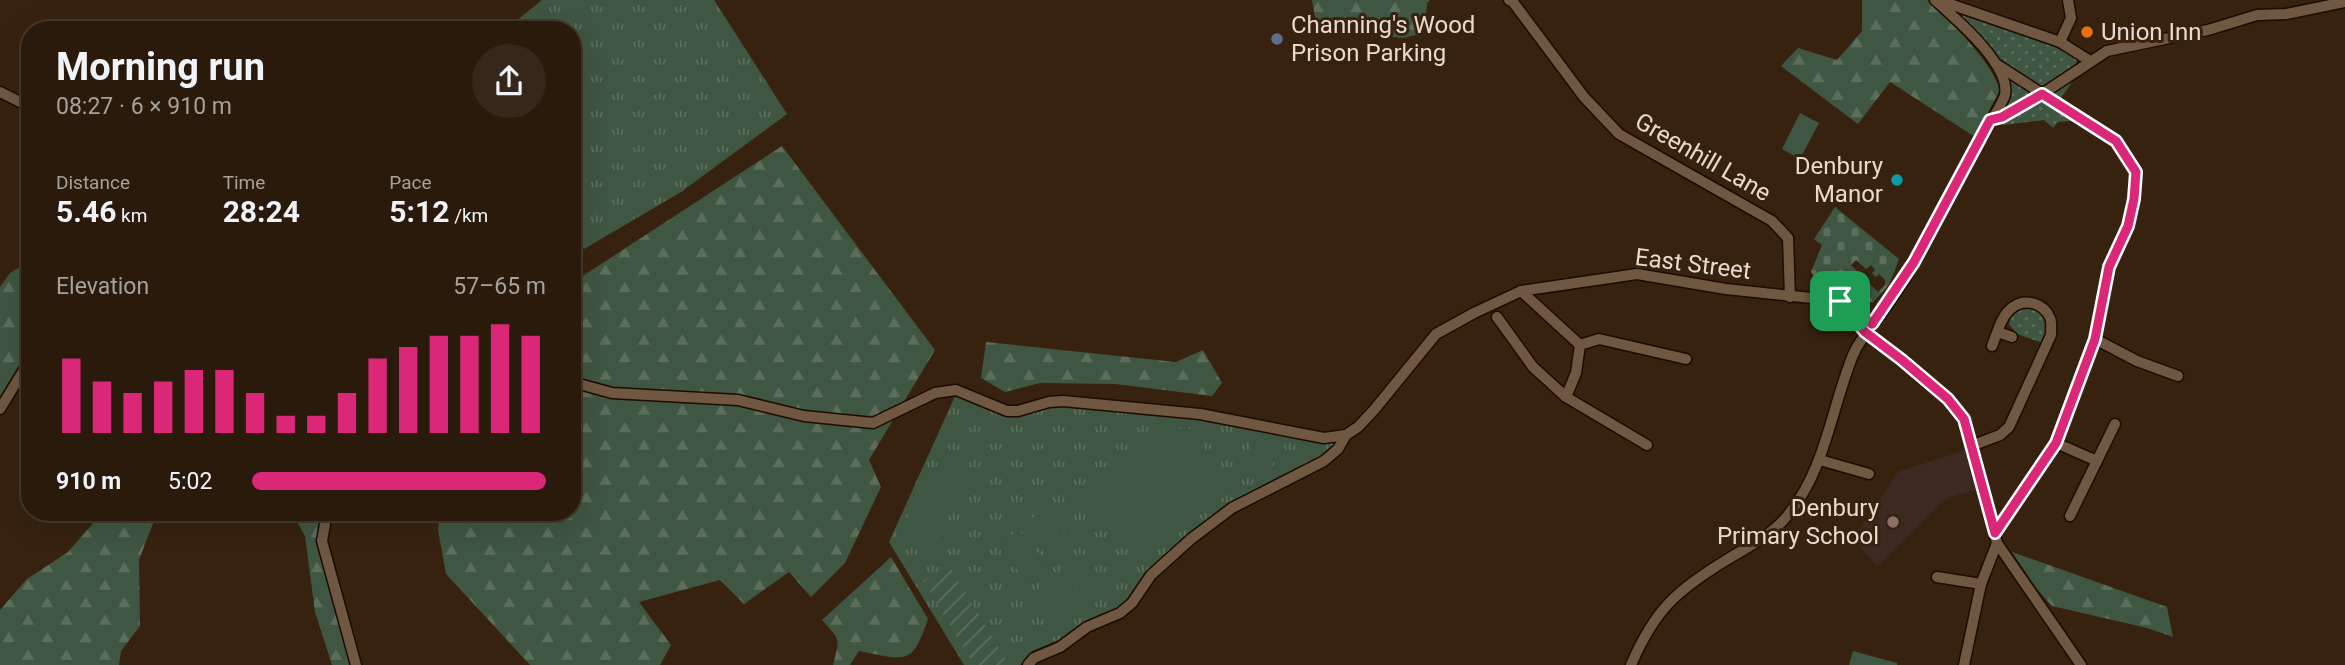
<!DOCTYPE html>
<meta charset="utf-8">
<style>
body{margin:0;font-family:Roboto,sans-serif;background:#352719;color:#f1f3f6;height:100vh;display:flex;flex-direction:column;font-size:26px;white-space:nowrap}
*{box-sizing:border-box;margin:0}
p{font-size:23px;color:#a5a19d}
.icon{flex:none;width:38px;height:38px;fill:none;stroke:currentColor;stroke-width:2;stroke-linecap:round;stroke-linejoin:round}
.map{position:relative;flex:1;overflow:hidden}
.sheet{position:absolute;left:21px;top:21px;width:560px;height:500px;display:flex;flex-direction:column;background:#291a0b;border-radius:28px;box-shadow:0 7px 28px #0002,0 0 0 2px #45382c}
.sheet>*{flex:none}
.pin{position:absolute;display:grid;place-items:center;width:60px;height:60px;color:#fff;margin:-30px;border-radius:14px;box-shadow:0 4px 10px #0006}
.round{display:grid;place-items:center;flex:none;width:74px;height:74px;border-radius:37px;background:#352719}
.headline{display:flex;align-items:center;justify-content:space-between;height:119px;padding:0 35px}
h1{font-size:38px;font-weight:700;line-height:52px}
.figures{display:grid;grid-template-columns:repeat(3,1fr);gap:10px;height:119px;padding:7px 35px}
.figures div{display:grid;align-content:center}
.figures b{font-size:30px;font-weight:700}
.figures small{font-size:19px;font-weight:400}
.figures p{font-size:19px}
.chart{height:196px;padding:14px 35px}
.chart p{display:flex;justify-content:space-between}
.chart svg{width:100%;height:126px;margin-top:7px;stroke:#db2777;stroke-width:6}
ul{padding:0 35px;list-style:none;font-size:23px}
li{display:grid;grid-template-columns:112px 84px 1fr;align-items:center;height:52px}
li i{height:18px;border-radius:9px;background:#db2777}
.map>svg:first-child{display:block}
</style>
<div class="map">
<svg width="2345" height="665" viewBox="0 0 2345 665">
<defs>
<pattern id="grass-dots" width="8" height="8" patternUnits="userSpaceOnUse" patternTransform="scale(1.75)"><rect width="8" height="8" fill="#3f5642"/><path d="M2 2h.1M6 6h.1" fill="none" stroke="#5b6e5c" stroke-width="1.8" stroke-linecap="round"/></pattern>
<pattern id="forest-firs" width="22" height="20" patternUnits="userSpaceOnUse" patternTransform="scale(1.75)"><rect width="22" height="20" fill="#3f5642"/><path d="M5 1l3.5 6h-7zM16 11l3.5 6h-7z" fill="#5b6e5c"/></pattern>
<pattern id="cemetery-stones" width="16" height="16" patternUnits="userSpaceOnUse" patternTransform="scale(1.75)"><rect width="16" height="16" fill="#3f5642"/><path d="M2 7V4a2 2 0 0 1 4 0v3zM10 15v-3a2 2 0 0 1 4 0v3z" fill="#5b6e5c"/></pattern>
<pattern id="park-tufts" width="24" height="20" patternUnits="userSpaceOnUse" patternTransform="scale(1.75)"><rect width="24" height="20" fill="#3f5642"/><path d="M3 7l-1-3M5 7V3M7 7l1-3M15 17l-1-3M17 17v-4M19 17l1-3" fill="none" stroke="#5b6e5c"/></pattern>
<pattern id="garden-furrows" width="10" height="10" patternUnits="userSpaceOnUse" patternTransform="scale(1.75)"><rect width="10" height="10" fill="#3f5642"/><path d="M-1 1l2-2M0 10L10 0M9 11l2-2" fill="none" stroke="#5b6e5c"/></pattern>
</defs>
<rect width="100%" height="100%" fill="#37220f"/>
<!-- education -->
<polygon fill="#3c2a22" points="1965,450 1979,489 1950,497 1939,505 1877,567 1854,539 1898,472"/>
<!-- grass -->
<g fill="url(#grass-dots)">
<path d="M1951 9 2055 44 2077 59 2071 84 2055 106 2075 118 2072 121 2058 122 2053 128 2044 120 2003 125 2002 110 2010 95C2001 54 1979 39 1951 9Z"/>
<path d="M2031 307 2044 314 2049 327 2043 343 2017 334 2009 324C2012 310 2018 308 2031 307Z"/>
</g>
<!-- forest -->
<g fill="url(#forest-firs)">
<polygon points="1312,0 1430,0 1427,3 1424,33 1403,38 1317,28"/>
<path d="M1862 0H1927C1951 22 1990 59 2000 90L1975 137 1890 82 1858 124 1781 66 1798 48 1837 60 1862 31Z"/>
<polygon points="782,146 935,350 869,460 881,487 845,563 811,597 789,572 744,604 720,580 639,602 671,645 660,665 530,665 446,574 438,530 440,513 572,513 572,283"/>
<polygon points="30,261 30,353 0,402 0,287 10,273"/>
<polygon points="986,342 1176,362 1203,350 1222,383 1212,396 1115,384 1040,383 1005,392 981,378"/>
<polygon points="102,513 157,513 139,560 140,626 121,651 119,665 0,665 0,610 27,579 68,552"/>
<polygon points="292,513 333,513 327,542 353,665 332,665 315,612 305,536"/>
<polygon points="2012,552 2167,607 2173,637 2147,628 2052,606 2037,589"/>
<path d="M891 557 928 619C912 665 908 661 859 651L850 665H833C840 638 841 641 822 620Z"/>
</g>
<!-- cemetery -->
<path fill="url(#cemetery-stones)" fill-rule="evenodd" d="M1835 207 1899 259 1889 285 1872 303 1841 279 1831 288 1823 290 1811 272 1822 245 1814 239ZM1856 260 1866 269 1871 265 1875 270 1872 273 1876 277 1879 274 1885 280V285L1878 292 1865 279 1862 282 1856 277 1859 273 1851 265Z"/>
<!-- park -->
<g fill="url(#park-tufts)">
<polygon points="542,0 714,0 787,114 681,192 584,249 572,235 572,30 505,30"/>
<polygon points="956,394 1019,415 1047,407 1065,406 1200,419 1322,442 1340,439 1323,458 1231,504 1190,534 1148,571 1129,600 1117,609 1093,618 1061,639 1032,651 1020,665 964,665 889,542"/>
</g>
<!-- garden -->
<polygon fill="url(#garden-furrows)" points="949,565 1009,665 974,665 923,581"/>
<!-- pitch -->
<g fill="#3f5642">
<polygon points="1800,113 1819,123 1800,159 1782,149"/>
<polygon points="1186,424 1234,489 1137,561 1089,496"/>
<polygon points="1268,438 1274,473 1254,476 1250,441"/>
<polygon points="942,457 972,475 930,548 900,531"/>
<polygon points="1043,509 1073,544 1052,561 1022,526"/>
<polygon points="1018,529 1048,565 1028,582 998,547"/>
<polygon points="1080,553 1110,588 1090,606 1060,570"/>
<polygon points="1056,574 1085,609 1065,626 1035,591"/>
<polygon points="1853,651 1897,663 1897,665 1849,665"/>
</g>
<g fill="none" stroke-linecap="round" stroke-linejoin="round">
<defs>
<g id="minor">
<polyline points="1509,0 1513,2 1584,97 1619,134 1772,221 1788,238 1790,297"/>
<polyline points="1938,2 1950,4 2060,42 2090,61"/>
<polyline points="2060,42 2071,18 2068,0"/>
<polyline points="0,92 30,107"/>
<polyline points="1991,120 2002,117 2042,94 2107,51 2208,30 2257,15 2286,14 2345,2"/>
<polyline points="1521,291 1580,345 1599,339 1686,359"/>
<polyline points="1497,317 1533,367 1566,397 1647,445"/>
<polyline points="1998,332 2012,337"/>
<polyline points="2095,339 2137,361 2178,376"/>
<polyline points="572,382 612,393 738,400 804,416 873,423 935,393 956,390 1007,411 1018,411 1049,402 1063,401 1200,414 1324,438 1346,435"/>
<polyline points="1566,397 1576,373 1580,345"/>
<polyline points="0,409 30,360"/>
<polyline points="2056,443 2097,461"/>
<path d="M1971 446 2000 435 2009 427 2051 335C2051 330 2052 322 2050 318 2044 303 2025 298 2013 307 2001 315 1997 334 1992 346"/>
<polyline points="1820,460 1869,474"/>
<polyline points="327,513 322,541 356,665"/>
<polyline points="2070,516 2115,424"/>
<polyline points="1995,533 2056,443 2095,339 2109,267 2128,227 2134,199 2136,172 2116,141 1996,64"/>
<polyline points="1937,577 1981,584"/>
<polyline points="1028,665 1034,658 1060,647 1087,627 1120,613 1132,603 1151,575 1191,539 1232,508 1324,461 1338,449 1346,435 1358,427 1374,410 1436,334 1474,313 1521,291 1637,274 1726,289 1840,301 1865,332 1902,360 1949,399 1964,419 1997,543 2081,665"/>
<path d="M1631 665C1655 609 1677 590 1728 559 1748 547 1773 534 1788 515 1826 468 1831 409 1853 355 1860 338 1872 326 1883 311 1894 296 1905 279 1914 263 1935 228 1951 190 1971 155 1977 143 2002 106 2005 95 2011 65 1956 19 1935 0"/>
<polyline points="1964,665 1981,584 1997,543"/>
</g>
</defs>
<!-- minor casing -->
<use href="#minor" stroke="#1d0b00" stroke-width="13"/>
<!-- minor -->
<use href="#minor" stroke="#6f5742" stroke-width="10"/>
</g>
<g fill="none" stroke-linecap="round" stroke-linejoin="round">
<defs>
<polygon id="route" points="2042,94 2116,141 2136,172 2134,199 2128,226 2109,267 2095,339 2056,443 1995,533 1964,419 1948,399 1902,360 1865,332 1840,301 1872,324 1914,262 1990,120 2002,117"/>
</defs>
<!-- route casing -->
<use href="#route" stroke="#fff" stroke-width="14"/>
<!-- route -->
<use href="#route" stroke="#db2777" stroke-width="9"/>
</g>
<!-- markers -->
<circle fill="#e8710a" stroke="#37220f" stroke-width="2.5" cx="2087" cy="32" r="7"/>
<circle fill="#5c6f8a" stroke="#37220f" stroke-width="2.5" cx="1277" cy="39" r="7"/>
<circle fill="#0f9aa8" stroke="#37220f" stroke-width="2.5" cx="1897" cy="180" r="7"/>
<circle fill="#8d6e63" stroke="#37220f" stroke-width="2.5" cx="1893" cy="522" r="7"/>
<g text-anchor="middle" stroke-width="6" stroke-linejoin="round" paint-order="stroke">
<!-- poi labels -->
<g font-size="24" fill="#e8dace" stroke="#37220f" text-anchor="start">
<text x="1291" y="33">Channing's Wood<tspan x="1291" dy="28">Prison Parking</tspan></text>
<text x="2101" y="40">Union Inn</text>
<text x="1883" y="174" text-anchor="end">Denbury<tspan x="1883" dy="28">Manor</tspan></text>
<text x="1879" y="516" text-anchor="end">Denbury<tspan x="1879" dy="28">Primary School</tspan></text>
</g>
<!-- street labels -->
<g font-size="24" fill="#e8dace" stroke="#37220f">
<text transform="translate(1703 157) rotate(30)" y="8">Greenhill Lane</text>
<text transform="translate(1693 264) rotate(7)" y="8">East Street</text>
</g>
</g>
</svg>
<div class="pin" style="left:1840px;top:301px;background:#1e9e55"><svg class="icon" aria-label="arrive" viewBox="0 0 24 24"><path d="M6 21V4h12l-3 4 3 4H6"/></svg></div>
<section class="sheet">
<div class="headline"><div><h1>Morning run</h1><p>08:27 · 6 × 910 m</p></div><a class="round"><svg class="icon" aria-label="share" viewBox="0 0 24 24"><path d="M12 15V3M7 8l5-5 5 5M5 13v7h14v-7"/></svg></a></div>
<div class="figures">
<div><p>Distance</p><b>5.46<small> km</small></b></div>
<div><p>Time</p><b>28:24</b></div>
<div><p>Pace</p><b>5:12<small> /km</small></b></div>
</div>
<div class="chart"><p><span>Elevation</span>57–65 m</p>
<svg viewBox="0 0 160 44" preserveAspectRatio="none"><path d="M5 44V18M15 44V26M25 44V30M35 44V26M45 44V22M55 44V22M65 44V30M75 44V38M85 44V38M95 44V30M105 44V18M115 44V14M125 44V10M135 44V10M145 44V6M155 44V10"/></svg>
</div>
<ul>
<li><b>910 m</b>5:02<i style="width:100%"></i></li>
</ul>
</section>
</div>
